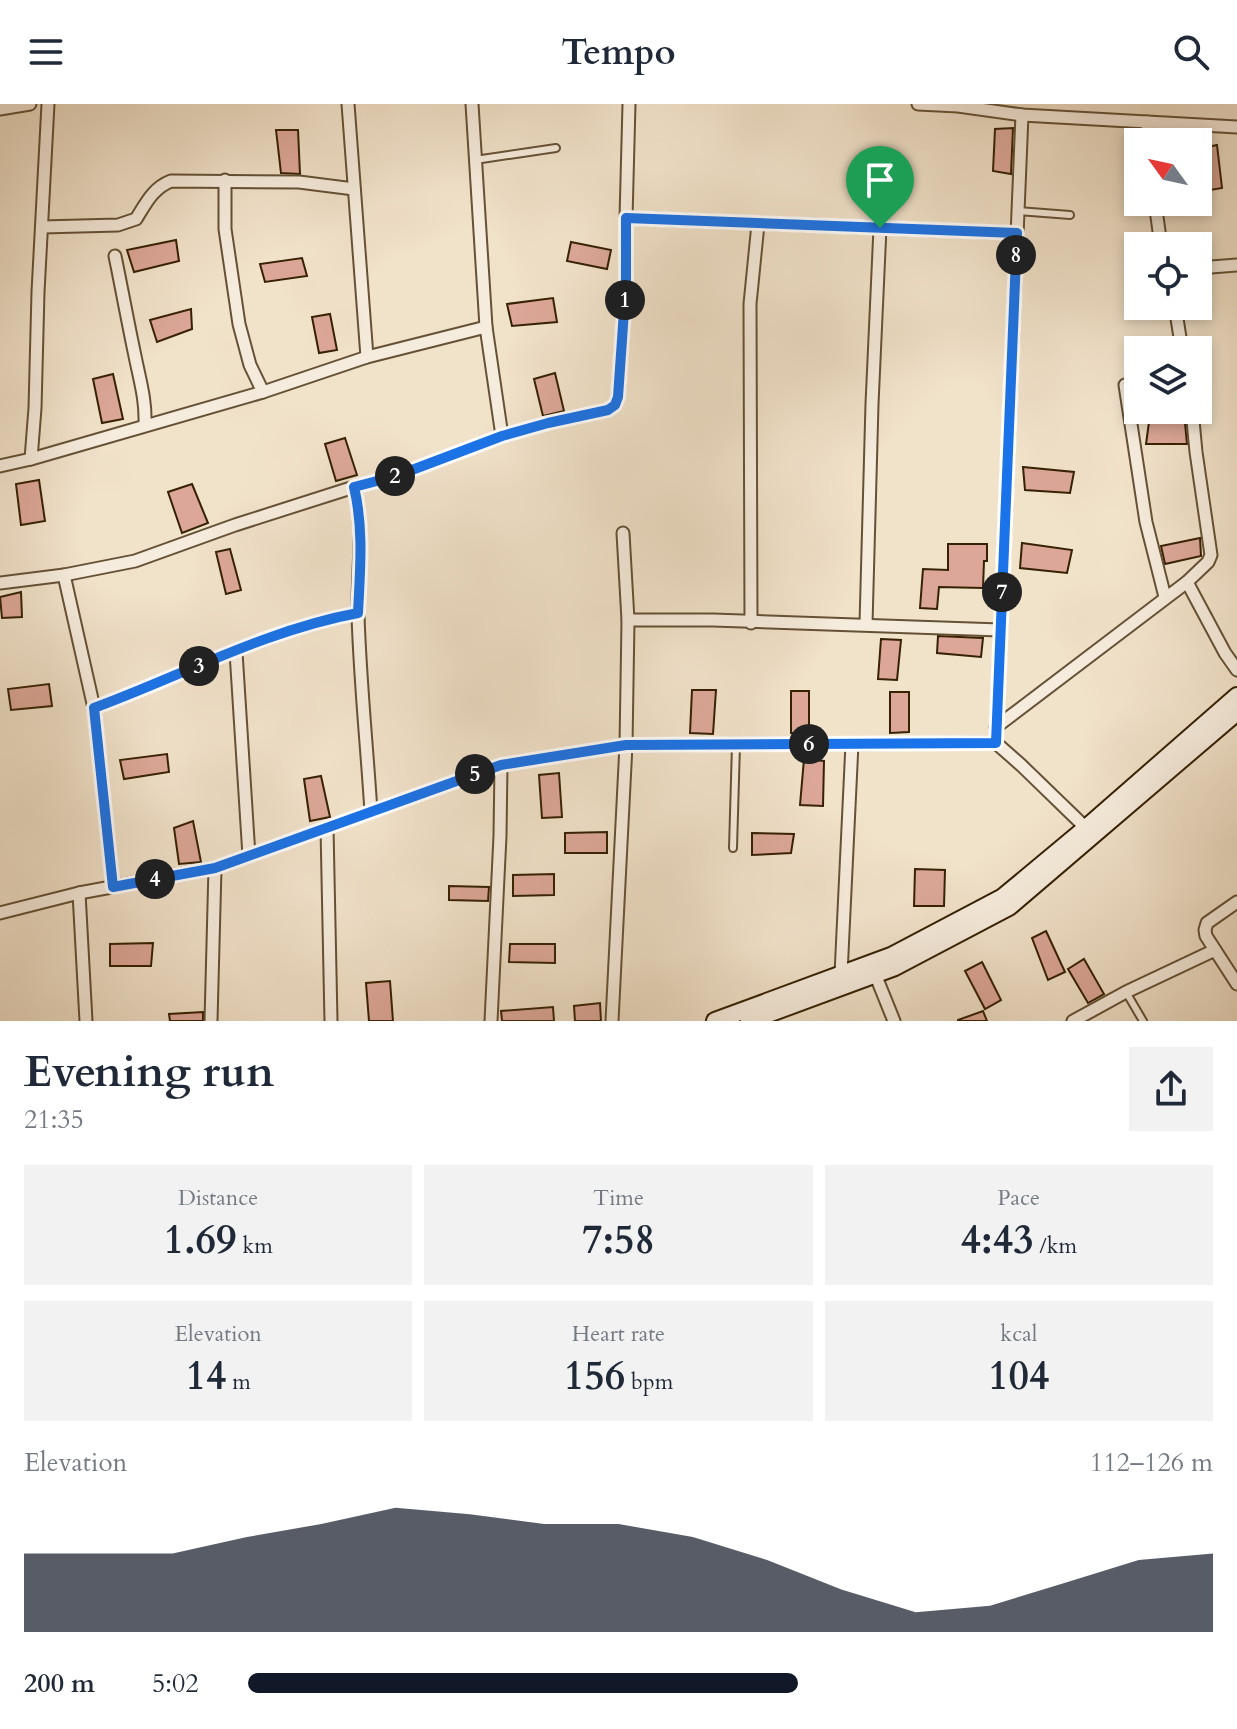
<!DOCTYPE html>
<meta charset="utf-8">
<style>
body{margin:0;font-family:Cardo,serif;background:#f2f2f3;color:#1f2937;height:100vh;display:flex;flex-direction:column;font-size:30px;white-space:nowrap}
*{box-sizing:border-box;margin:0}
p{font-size:26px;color:#747a83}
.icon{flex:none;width:44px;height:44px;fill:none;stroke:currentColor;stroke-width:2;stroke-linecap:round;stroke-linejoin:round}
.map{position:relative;height:917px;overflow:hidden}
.side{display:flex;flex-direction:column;background:#fff;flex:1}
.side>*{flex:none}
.needle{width:52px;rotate:303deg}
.tools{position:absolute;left:1124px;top:24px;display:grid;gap:16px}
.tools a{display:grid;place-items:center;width:88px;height:88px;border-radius:0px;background:#fff;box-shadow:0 4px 12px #0003;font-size:40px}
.pin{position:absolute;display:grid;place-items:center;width:68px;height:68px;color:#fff;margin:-82px -34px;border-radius:50% 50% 50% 0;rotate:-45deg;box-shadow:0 0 8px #0007}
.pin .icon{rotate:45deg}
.km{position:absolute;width:40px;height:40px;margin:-20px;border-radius:50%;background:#222;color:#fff;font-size:22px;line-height:40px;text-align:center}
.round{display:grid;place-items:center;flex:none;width:84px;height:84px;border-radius:0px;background:#f2f2f3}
.head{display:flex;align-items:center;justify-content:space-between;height:136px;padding:0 24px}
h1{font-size:44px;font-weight:600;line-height:60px}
.figures{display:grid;grid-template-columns:repeat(3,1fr);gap:12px;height:136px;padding:8px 24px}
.figures div{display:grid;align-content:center;border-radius:0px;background:#f2f2f3;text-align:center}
.figures b{font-size:40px;font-weight:600}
.figures small{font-size:22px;font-weight:400}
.figures p{font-size:22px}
.chart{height:224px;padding:16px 24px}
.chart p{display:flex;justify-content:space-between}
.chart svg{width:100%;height:144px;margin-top:8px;fill:#111827;opacity:.7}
ul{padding:0 24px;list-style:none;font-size:26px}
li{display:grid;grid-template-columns:128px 96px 1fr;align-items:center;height:60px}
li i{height:20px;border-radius:10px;background:#111827}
header{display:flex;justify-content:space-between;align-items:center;height:104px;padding:0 24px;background:#fff;font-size:36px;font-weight:600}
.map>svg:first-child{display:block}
</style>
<header><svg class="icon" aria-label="menu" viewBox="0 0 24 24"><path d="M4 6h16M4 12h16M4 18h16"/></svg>Tempo<svg class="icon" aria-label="search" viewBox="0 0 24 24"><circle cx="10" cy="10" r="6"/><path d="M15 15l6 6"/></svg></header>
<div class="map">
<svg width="1237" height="917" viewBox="0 0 1237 917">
<rect width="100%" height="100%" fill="#f1e2ca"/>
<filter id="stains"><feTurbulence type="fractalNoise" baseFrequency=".0025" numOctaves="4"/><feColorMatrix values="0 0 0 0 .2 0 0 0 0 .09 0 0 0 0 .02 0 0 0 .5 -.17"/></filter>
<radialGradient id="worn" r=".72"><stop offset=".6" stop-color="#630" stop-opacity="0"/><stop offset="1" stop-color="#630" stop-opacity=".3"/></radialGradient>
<!-- building -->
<g fill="#dca798" stroke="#362103" stroke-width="2">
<polygon points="1013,24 1011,70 993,67 995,25"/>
<polygon points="276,26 298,26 300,70 281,69"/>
<polygon points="1217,41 1222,84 1198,88 1198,45"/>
<polygon points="176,136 179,157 134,168 127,146"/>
<polygon points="571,138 611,146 607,165 567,157"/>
<polygon points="302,154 307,172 265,178 260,160"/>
<polygon points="553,194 557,218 512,222 507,200"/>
<polygon points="191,205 192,225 157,238 150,216"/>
<polygon points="330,210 337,246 319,249 312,213"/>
<polygon points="555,269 564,307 543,312 534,275"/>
<polygon points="113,270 123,315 102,319 93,275"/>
<polygon points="1149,318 1185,319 1187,340 1146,340"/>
<polygon points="345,334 357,371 336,377 325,340"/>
<polygon points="1023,363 1074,368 1070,389 1025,386"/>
<polygon points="39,376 45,417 21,421 16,380"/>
<polygon points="192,380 208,419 182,429 168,388"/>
<polygon points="1200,434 1201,452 1165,460 1161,442"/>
<polygon points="1022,439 1072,446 1067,469 1020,464"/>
<polygon points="948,440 987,440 987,457 984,457 983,484 939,483 937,505 920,504 923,465 948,466"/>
<polygon points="230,445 241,486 226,490 216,448"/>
<polygon points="21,488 22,513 2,514 0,493"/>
<polygon points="938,532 983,534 981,553 937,549"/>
<polygon points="881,535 901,536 897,576 878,575"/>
<polygon points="49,580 52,602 11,606 8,585"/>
<polygon points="692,586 716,586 713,630 690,629"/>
<rect x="791" y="587" width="18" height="42"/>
<polygon points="890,588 909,588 909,628 890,629"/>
<polygon points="167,650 169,668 124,675 120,656"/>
<polygon points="804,655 824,657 823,702 800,701"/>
<polygon points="559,669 562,713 542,714 539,671"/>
<polygon points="321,672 330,713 310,717 304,675"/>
<polygon points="193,717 201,758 179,760 174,724"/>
<polygon points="607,728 607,749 565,749 565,729"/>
<polygon points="752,729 794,730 791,749 752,751"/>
<polygon points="915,765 945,766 944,802 914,802"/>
<polygon points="554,770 554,791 513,792 513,771"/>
<polygon points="449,782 489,783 488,797 449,796"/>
<polygon points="1046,827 1065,868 1048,876 1032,834"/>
<polygon points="153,839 151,862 110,862 110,840"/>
<polygon points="510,840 555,840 555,859 509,858"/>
<polygon points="1084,855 1104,890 1088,899 1068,865"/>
<polygon points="982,858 1001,896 985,905 965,867"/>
<polygon points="390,877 393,917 369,917 366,879"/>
<polygon points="600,899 601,917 575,917 574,902"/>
<polygon points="553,903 554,917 502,917 501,907"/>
<polygon points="983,907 987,917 958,917 958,916"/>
<polygon points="203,908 203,917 170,917 169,910"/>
</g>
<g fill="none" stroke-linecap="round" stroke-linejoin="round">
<defs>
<g id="lane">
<polyline points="475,56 556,44"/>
<polyline points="1018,107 1070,111"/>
<polyline points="733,744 736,641"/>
<polyline points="1126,888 1143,917"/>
</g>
<g id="street">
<polyline points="348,0 367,253"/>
<polyline points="472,0 486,223 502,332"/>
<polyline points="918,0 958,2 1022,11 1237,23"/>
<polyline points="0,5 30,0"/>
<polyline points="1022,11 996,639 1021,661 1086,724"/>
<polyline points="1147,18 1149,38"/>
<polyline points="225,76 225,125 239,220 250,261 263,288"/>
<polyline points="1155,98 1161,142"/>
<polyline points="626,114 1017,129"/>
<path d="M42 123 118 121 136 115C146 99 153 84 171 77L299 78 354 85"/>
<path d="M115 152C122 186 128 219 135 252 140 277 146 296 145 321"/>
<polyline points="1198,164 1237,161"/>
<polyline points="1175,202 1182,246"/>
<polyline points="1125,281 1146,418 1165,493"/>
<polyline points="31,355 35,304 38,188 48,0"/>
<polyline points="0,362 31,355 263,288 367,253 486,223"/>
<path d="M354 383C365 428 357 466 358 511 360 577 367 643 371 708"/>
<polyline points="64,471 94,604 113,783"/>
<polyline points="1187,478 1225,549 1237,566"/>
<polyline points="0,479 64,471 135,457 235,421 354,383 396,372 502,332 548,319 608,306 615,301 618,293 626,178 626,114 629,0"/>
<polyline points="628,516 713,516 1000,526"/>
<polyline points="751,519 750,200 758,120"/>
<polyline points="866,520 872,300 880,124"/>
<polyline points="236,548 249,752"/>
<path d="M94 604C180 572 267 526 358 509"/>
<polyline points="996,623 1187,478 1208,458 1211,451 1196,348 1192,306"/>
<polyline points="327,724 331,917"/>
<polyline points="79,789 86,917"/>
<polyline points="1237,798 1207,819 1205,826 1206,832 1237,880"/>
<polyline points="0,809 79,789 215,764 501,661 626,641 996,639"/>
<polyline points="841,870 852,640"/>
<polyline points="875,870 894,917"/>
<polyline points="211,917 215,764"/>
<polyline points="491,917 500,732 501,661"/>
<polyline points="612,917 626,641 628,516 623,429"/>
<polyline points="1073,917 1126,888 1215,846"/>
</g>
<g id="secondary">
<polyline points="715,917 891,852 1003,793 1086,724 1237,592"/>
<polyline points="749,917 895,863 1009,803 1237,608"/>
</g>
</defs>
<!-- lane casing -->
<use href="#lane" stroke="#655135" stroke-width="10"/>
<!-- street casing -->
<use href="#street" stroke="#655135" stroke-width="15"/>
<!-- secondary casing -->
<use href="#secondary" stroke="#362103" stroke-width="20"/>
<!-- lane -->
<use href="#lane" stroke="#f6ecdd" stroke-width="6"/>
<!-- street -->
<use href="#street" stroke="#f6ecdd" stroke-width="11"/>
<!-- secondary -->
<use href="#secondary" stroke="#f6ecdd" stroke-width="16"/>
</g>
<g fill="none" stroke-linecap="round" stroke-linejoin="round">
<defs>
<path id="route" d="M626 114 1017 129 996 639 626 641 501 661 215 764 113 783 94 604C181 572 266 526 358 509 360 467 364 425 354 383L396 372 502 332 548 319 608 306 615 301 618 293 626 178Z"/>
</defs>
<!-- route casing -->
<use href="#route" stroke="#fff" stroke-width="16"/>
<!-- route -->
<use href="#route" stroke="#1a73e8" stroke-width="10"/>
</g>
<rect width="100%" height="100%" filter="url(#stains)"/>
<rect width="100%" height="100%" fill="url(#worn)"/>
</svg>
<div class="tools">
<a><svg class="needle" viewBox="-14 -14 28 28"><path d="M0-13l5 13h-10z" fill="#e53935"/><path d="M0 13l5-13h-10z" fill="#747a83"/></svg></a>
<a><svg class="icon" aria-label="locate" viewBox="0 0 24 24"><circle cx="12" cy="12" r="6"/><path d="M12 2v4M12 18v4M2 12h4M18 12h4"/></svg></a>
<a><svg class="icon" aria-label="layers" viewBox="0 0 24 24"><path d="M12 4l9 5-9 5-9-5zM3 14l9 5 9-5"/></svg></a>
</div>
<div class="pin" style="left:880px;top:124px;background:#1e9e55"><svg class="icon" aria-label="arrive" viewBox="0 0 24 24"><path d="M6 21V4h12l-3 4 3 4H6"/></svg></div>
<b class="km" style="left:625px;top:196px">1</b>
<b class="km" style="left:395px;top:372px">2</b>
<b class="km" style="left:199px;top:562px">3</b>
<b class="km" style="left:155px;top:775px">4</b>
<b class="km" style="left:475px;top:670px">5</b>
<b class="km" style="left:809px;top:640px">6</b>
<b class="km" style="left:1002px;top:488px">7</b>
<b class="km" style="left:1016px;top:151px">8</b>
</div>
<section class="side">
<div class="head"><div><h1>Evening run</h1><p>21:35</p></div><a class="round"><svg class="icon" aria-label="share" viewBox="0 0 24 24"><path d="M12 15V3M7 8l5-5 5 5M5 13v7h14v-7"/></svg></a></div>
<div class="figures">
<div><p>Distance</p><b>1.69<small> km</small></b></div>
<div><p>Time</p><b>7:58</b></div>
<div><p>Pace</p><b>4:43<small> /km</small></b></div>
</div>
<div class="figures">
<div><p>Elevation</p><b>14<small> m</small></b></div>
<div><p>Heart rate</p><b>156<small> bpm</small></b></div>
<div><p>kcal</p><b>104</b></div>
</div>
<div class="chart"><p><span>Elevation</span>112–126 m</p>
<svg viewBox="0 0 160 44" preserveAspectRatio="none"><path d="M0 44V20L10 20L20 20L30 15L40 11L50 6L60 8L70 11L80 11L90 15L100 22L110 31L120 38L130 36L140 29L150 22L160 20V44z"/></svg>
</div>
<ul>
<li><b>200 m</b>5:02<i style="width:57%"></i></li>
</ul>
</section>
